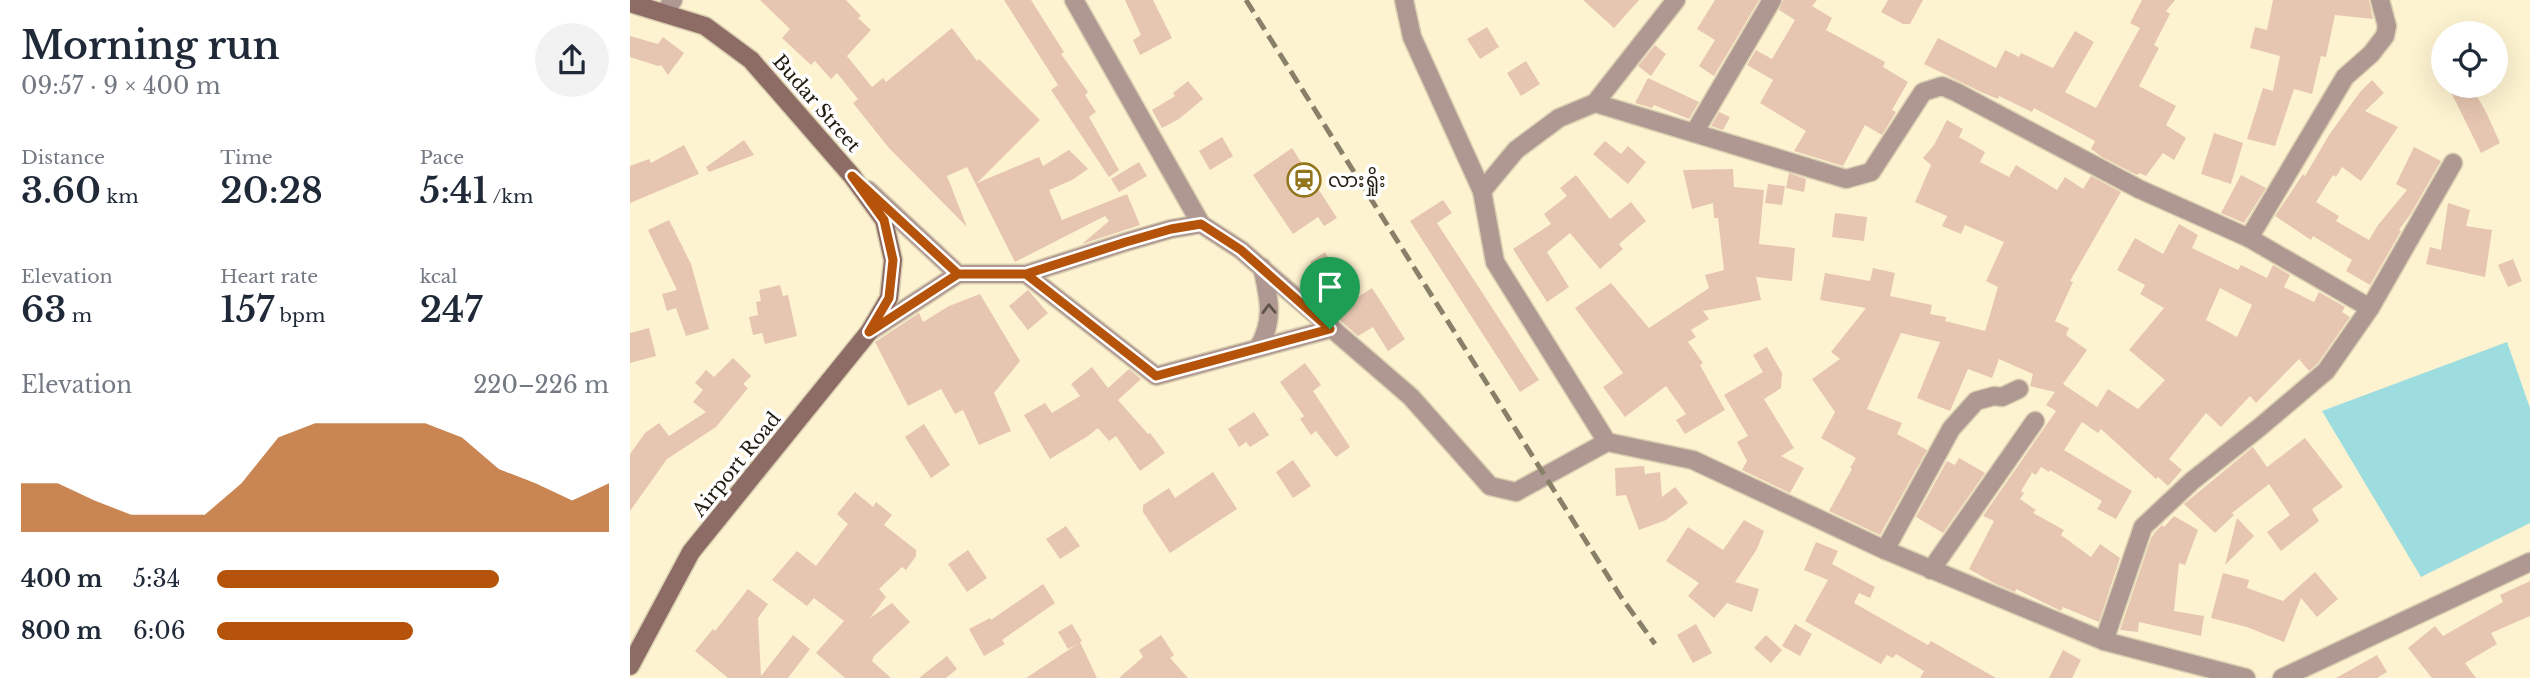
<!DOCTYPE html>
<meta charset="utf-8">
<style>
body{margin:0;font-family:"Libre Baskerville","Noto Sans Myanmar",serif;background:#f2f2f3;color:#1f2937;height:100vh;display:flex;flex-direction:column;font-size:26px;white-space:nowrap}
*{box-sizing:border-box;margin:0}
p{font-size:23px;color:#747a83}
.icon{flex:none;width:38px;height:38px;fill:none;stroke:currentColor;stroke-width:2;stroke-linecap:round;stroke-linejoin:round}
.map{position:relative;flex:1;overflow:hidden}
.details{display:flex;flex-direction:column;background:#fff;width:630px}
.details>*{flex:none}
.fabs{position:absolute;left:1801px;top:21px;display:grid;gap:14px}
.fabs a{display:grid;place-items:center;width:77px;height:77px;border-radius:50%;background:#fff;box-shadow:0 7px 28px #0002;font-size:35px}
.pin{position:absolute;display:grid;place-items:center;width:60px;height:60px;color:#fff;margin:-72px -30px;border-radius:50% 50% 50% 0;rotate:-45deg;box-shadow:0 0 7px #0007}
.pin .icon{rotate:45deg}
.round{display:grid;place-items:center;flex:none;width:74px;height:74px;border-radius:37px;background:#f2f2f3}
.summary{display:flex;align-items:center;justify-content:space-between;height:119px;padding:0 21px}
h1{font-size:38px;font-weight:600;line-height:52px}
.figures{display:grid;grid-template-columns:repeat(3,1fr);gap:10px;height:119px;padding:7px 21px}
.figures div{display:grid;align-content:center}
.figures b{font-size:35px;font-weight:600}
.figures small{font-size:19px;font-weight:400}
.figures p{font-size:19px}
.chart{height:196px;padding:14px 21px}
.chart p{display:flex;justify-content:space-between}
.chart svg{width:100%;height:126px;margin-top:7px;fill:#b45309;opacity:.7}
ul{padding:0 21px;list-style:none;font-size:23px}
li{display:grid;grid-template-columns:112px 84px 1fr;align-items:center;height:52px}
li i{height:18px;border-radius:9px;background:#b45309}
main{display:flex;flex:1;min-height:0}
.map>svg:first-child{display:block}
</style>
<main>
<section class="details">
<div class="summary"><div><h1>Morning run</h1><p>09:57 · 9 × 400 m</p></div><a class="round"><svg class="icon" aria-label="share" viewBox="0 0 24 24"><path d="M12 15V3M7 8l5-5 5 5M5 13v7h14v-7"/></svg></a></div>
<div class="figures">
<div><p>Distance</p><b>3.60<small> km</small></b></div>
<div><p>Time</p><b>20:28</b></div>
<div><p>Pace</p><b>5:41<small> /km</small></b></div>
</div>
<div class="figures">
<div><p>Elevation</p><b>63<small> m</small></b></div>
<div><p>Heart rate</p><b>157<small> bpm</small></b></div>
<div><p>kcal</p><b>247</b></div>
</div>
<div class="chart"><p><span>Elevation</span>220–226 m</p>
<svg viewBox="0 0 160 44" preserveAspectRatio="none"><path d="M0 44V27L10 27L20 33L30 38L40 38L50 38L60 27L70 11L80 6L90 6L100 6L110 6L120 11L130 22L140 27L150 33L160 27V44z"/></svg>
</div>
<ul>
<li><b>400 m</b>5:34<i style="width:72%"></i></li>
<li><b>800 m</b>6:06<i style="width:50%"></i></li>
</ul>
</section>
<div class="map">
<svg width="1900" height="678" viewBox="0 0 1900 678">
<rect width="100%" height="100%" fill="#fef3d0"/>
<!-- water -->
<polygon fill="#9ddddf" points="1877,342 1900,408 1900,523 1791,577 1692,411"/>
<!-- building -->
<g fill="#e6c6b1" fill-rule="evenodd">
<polygon points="130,0 216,0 231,16 228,18 241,30 217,56 242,87 253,78 256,82 322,28 347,61 349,59 410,120 347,183 409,157 413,166 439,150 458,169 442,180 419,190 432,220 497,194 510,225 452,244 479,221 475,216 385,262 337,167 317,176 337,227 259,148 223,103 228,99 207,73 201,79 185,61 181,65 152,38 160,29"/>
<polygon points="374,0 401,0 434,52 431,54 458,92 455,95 466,112 459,117 489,170 479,177 421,90 428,85"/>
<polygon points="495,0 523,0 542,38 510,55 503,40 511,35"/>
<polygon points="953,0 1009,0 984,28"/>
<polygon points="1085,0 1129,0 1084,76 1069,66 1085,40 1067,29"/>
<polygon points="1153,0 1187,0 1182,6 1202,18 1196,30 1255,62 1253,67 1278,82 1262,110 1266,112 1252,135 1235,125 1213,166 1164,151 1176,131 1130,103 1143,80 1117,65 1126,50 1142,59 1165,20 1149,10"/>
<polygon points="1258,0 1293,0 1280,24 1273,24 1251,12"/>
<polygon points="1512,0 1545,0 1536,11 1540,14 1524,45 1529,48 1509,86 1546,106 1536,125 1556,138 1544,160 1533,153 1516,176 1509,173 1508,175 1503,173 1472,157 1461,149 1465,141 1404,108 1402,112 1369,96 1368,99 1351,92 1294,64 1308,38 1366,68 1375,50 1389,57 1391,53 1423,68 1445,31 1464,42 1435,92 1466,108 1510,28 1500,23"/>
<polygon points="1643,0 1739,0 1743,19 1705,15 1696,57 1691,56 1682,94 1664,89 1645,146 1617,139 1633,88 1643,91 1650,56 1620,48 1625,27 1637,30"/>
<polygon points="857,27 869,47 850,59 837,39"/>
<polygon points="0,36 28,44 33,37 54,53 38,75 31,65 28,66 0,57"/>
<polygon points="1025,45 1036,54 1021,76 1008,66"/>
<polygon points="896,61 910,84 891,96 877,73"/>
<polygon points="1018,78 1069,102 1059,119 1024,105 1022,108 1005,103"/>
<polygon points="1742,80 1754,93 1735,111 1768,127 1731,181 1712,167 1706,177 1703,175 1686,202 1709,216 1706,221 1739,240 1748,225 1777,190 1766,184 1784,147 1811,161 1780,215 1769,230 1771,231 1740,285 1716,271 1722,260 1683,236 1681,240 1645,216 1673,174 1675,176 1699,135 1730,92"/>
<polygon points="558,81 573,99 549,119 532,128 522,110 545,96 543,93"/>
<polygon points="1818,86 1841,86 1856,112 1870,143 1851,153"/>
<polygon points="1089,112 1100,117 1093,130 1081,126"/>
<path d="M1317 120 1333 129 1329 137 1355 152 1350 162 1379 177 1386 165 1427 190 1435 177 1453 189 1461 176 1491 192 1440 281 1443 282 1425 321 1439 328 1436 335 1457 350 1433 384 1467 407 1478 389 1508 409 1535 380 1499 350 1534 308 1510 294 1515 285 1487 270 1505 238 1533 254 1549 224 1568 235 1562 248 1608 270 1611 265 1637 278 1643 265 1660 275 1654 287 1684 302 1689 292 1715 307 1712 312 1720 317 1688 363 1679 371 1669 359 1626 403 1620 396 1591 427 1576 413 1539 459 1552 470 1538 486 1528 477 1526 479 1471 429 1468 433 1452 422 1434 450 1502 491 1486 519 1467 509 1472 501 1420 470 1419 472 1411 467 1406 475 1394 468 1402 473 1391 491 1394 493 1390 499 1406 510 1403 513 1434 530 1431 535 1461 557 1470 544 1490 558 1469 622 1433 607 1431 611 1386 589 1385 592 1364 583 1339 569 1364 521 1353 516 1426 411 1416 405 1425 392 1400 386 1403 374 1369 359 1362 378 1338 369 1320 411 1287 398 1310 342 1271 333 1237 409 1272 423 1267 434 1297 450 1250 535 1199 511 1222 469 1220 468 1226 458 1191 438 1205 412 1182 379 1210 359 1201 352 1236 308 1190 300 1195 273 1240 281 1243 268 1265 273 1260 296 1302 305 1300 314 1316 317 1315 321 1355 331 1356 328 1368 287 1356 281 1374 242 1335 225 1331 234 1312 226 1317 216 1285 202 1301 165 1293 158 1304 145ZM1590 288 1622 305 1607 337 1576 320Z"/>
<polygon points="1584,133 1613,143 1601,184 1571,174"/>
<polygon points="592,137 603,156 580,170 569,151"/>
<polygon points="114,140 124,155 79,172 76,167"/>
<polygon points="975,141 991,154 998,146 1016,162 998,184 963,154"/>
<polygon points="54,145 69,174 0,203 0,166 19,159 21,163"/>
<polygon points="662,148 707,218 694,226 688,217 663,234 623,175"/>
<polygon points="509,162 517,176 489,192 481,179"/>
<polygon points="1103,169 1104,187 1134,190 1129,244 1165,248 1162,281 1126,277 1131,300 1073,311 1079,319 1061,330 1066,337 1058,342 1073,363 1070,365 1095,410 1055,434 1046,420 1056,414 1036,386 995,417 973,387 993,373 945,308 981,283 1019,328 1079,288 1075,275 1094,270 1088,218 1084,218 1083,203 1062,209 1053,170"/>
<polygon points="1159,173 1176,179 1174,192 1156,188"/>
<polygon points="946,175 980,219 1001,202 1016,221 989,244 993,249 970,269 940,233 917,252 939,287 917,302 883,249 921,224 914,214 937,196 930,188"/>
<polygon points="1611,175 1636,188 1614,223 1591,213"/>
<polygon points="1138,184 1155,186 1152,205 1135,203"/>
<polygon points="813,200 822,213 807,223 909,380 890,392 780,221"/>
<polygon points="1818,203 1840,210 1836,226 1862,230 1855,277 1796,264 1800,247 1811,250"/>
<polygon points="1205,213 1237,217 1234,241 1202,237"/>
<polygon points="39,220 61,264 79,329 56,336 46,308 37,311 32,294 47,290 18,230"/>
<polygon points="695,252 723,300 742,288 775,339 758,351 743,327 728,336 705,316 690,291 696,287 680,262"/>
<polygon points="1883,259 1892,281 1878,287 1868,265"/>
<polygon points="150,285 153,296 158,295 167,336 135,344 132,333 123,335 119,317 128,315 126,302 131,301 129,290"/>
<polygon points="398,290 418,313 398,330 379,306"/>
<polygon points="350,294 390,361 364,393 381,431 349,445 333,410 325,414 311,389 278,406 245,342 289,313 293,322 319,306"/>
<polygon points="19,328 26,356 0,363 0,333"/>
<polygon points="1137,347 1152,373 1151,388 1134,399 1164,448 1151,456 1174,468 1160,493 1112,470 1117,461 1107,442 1118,436 1094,395 1133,372 1123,355"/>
<polygon points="103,358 121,376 113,384 118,388 86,427 37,459 0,511 0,454 15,433 29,423 39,436 76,412 63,402 73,390 65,383 76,370 84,377"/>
<polygon points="675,363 691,385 683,391 720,447 706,457 686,431 681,435 670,419 674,416 650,382"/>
<polygon points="462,367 478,388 499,369 511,379 488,400 518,434 520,433 535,453 510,471 486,436 479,441 468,428 458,436 420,459 394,415 415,403 422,413 450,396 441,384"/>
<polygon points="624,412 639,435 620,447 616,442 609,447 598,429"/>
<polygon points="294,424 320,465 301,478 275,437"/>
<polygon points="1675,438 1713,487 1682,509 1689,521 1651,551 1637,532 1660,515 1639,484 1602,513 1604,515 1585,533 1554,504 1623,447 1637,467"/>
<polygon points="1329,458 1355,473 1313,533 1286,517 1317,461 1325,465"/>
<polygon points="663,460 681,486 663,498 646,472"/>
<polygon points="1014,466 1015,474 1030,472 1032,497 1045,487 1058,503 1036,520 1009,530 996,495 986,496 985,468"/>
<polygon points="583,472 607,509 540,553 513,512 513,505 539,488 545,498"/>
<polygon points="225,492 243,507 246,502 262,515 254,525 286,550 286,556 276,570 272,567 249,589 256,597 240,618 262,603 280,622 244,656 242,661 261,678 215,678 186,653 214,621 184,598 177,606 142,580 167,551 186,566 218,524 207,514"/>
<polygon points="1544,516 1568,530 1555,565 1549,563 1544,611 1574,616 1571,636 1509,622 1508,632 1490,630 1521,538 1525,532 1532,525 1534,527"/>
<polygon points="1607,518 1624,536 1595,565"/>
<polygon points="1114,520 1134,531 1127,549 1105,582 1129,589 1122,612 1097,603 1084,618 1058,596 1069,583 1036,561 1058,527 1093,550"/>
<polygon points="436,526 450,546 430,559 416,539"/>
<polygon points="1186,542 1208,551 1202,564 1245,587 1240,598 1229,593 1224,603 1298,645 1301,641 1366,678 1290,678 1294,671 1266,654 1263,658 1257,655 1251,664 1175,621 1198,580 1174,570"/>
<polygon points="338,550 357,578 337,592 318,564"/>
<polygon points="1685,572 1708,599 1687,617 1671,598 1654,642 1617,627 1581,618 1593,573 1619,580 1617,588 1653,601"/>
<polygon points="1900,581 1900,616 1861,633 1867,644 1835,663 1846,678 1802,678 1778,648 1805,626 1813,636 1873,602 1870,595"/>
<polygon points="413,584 425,603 372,640 375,644 354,656 339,629 360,618 361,620"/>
<polygon points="118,589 138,604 128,618 131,676 163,635 180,649 158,678 98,678 65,651 83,629 85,631"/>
<polygon points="442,624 452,641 450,642 467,678 396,678 449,643 438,649 428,632"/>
<polygon points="1066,624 1082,653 1063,663 1047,635"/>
<polygon points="1165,624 1182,634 1170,656 1152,646"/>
<polygon points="531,635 544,655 540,658 558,678 489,678 513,657 509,650"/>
<polygon points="1136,635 1152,650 1141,663 1124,648"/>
<polygon points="1433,650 1451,660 1442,678 1419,678"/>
<polygon points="1747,655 1757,672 1747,678 1706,678"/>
<polygon points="317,656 327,669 316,678 289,678"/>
</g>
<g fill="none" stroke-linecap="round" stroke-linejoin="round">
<defs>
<g id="minor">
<polyline points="444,0 571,224"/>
<polyline points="774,0 782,37 852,191 865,262 977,442"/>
<polyline points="35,12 43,0"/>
<polyline points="965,103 1046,0"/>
<polyline points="1064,133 1142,0"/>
<polyline points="852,191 886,150 929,118 965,103 1216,179 1241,172 1293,92 1312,86 1326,92 1509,189 1619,238 1740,308"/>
<polyline points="1619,238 1715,77 1741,54 1755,36 1757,26 1750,0"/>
<polyline points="1255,550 1321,429 1346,401 1364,396 1372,397 1389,389"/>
<polyline points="1301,570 1405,421"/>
<polyline points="1474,641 1513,527 1562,481 1630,427 1696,371 1740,308 1823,163"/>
</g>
<g id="tertiary">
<polyline points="238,190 328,274 396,274 496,242 541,229 571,224 611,250 781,397 860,486 886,492 977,442 1063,460 1255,550 1474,641 1616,678"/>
<polyline points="396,274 526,376 700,329"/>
<polyline points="239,332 328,274"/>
<path d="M628 348C645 320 639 298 632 267"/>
<polyline points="1652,678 1900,562"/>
</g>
<polyline id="secondary" points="0,3 75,26 121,60 222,176 254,220 263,260 259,298 239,332 61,552 0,666"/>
</defs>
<!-- minor casing -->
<use href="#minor" stroke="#dad0b1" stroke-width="21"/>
<!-- tertiary casing -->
<use href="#tertiary" stroke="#dad0b1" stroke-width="21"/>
<!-- secondary casing -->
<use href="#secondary" stroke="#dad0b1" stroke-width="21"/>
<!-- minor -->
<use href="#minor" stroke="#af9892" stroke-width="18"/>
<!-- tertiary -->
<use href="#tertiary" stroke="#af9892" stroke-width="18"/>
<!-- secondary -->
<use href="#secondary" stroke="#8d6c65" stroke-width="18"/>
<!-- rail -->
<polyline stroke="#888069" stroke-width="5" stroke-dasharray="14 7" stroke-linecap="butt" points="616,0 991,597 1025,644"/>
</g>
<!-- one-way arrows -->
<defs><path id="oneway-chevron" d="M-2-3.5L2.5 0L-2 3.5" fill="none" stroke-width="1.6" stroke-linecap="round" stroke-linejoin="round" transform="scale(1.75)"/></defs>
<use stroke="#60534a" href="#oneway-chevron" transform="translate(639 309) rotate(-91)"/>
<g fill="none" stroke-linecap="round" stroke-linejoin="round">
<defs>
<polyline id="route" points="700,329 526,376 396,274 328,274 222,176 254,220 263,260 259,298 239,332 328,274 396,274 496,242 541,229 571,224 611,250 700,329"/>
</defs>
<!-- route casing -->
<use href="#route" stroke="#fff" stroke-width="14"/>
<!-- route -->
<use href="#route" stroke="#b45309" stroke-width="9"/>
</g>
<!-- icons -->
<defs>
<symbol id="station-ring" viewBox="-11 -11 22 22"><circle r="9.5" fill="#fff" stroke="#93751b" stroke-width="1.5"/><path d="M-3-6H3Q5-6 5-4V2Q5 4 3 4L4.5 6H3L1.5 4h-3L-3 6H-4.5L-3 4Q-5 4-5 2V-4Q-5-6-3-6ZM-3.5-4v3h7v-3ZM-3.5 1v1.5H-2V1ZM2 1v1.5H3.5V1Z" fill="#93751b"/></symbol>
</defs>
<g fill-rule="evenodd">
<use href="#station-ring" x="655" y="161" width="38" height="38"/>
</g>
<g text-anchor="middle" stroke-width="7" stroke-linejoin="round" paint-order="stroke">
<!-- street labels -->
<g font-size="19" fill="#201b0f" stroke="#fff">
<text transform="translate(187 103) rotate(49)" y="7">Budar Street</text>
<text transform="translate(106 464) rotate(-51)" y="7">Airport Road</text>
</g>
<!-- poi labels -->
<g font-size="19" fill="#201b0f" stroke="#fff" text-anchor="start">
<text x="698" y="187">လားရှိုး</text>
</g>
</g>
</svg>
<div class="fabs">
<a><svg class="icon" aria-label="locate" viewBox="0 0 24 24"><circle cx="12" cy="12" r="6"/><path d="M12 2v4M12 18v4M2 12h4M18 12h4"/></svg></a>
</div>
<div class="pin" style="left:700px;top:329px;background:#1e9e55"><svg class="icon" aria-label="arrive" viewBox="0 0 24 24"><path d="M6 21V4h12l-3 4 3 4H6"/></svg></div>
</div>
</main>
